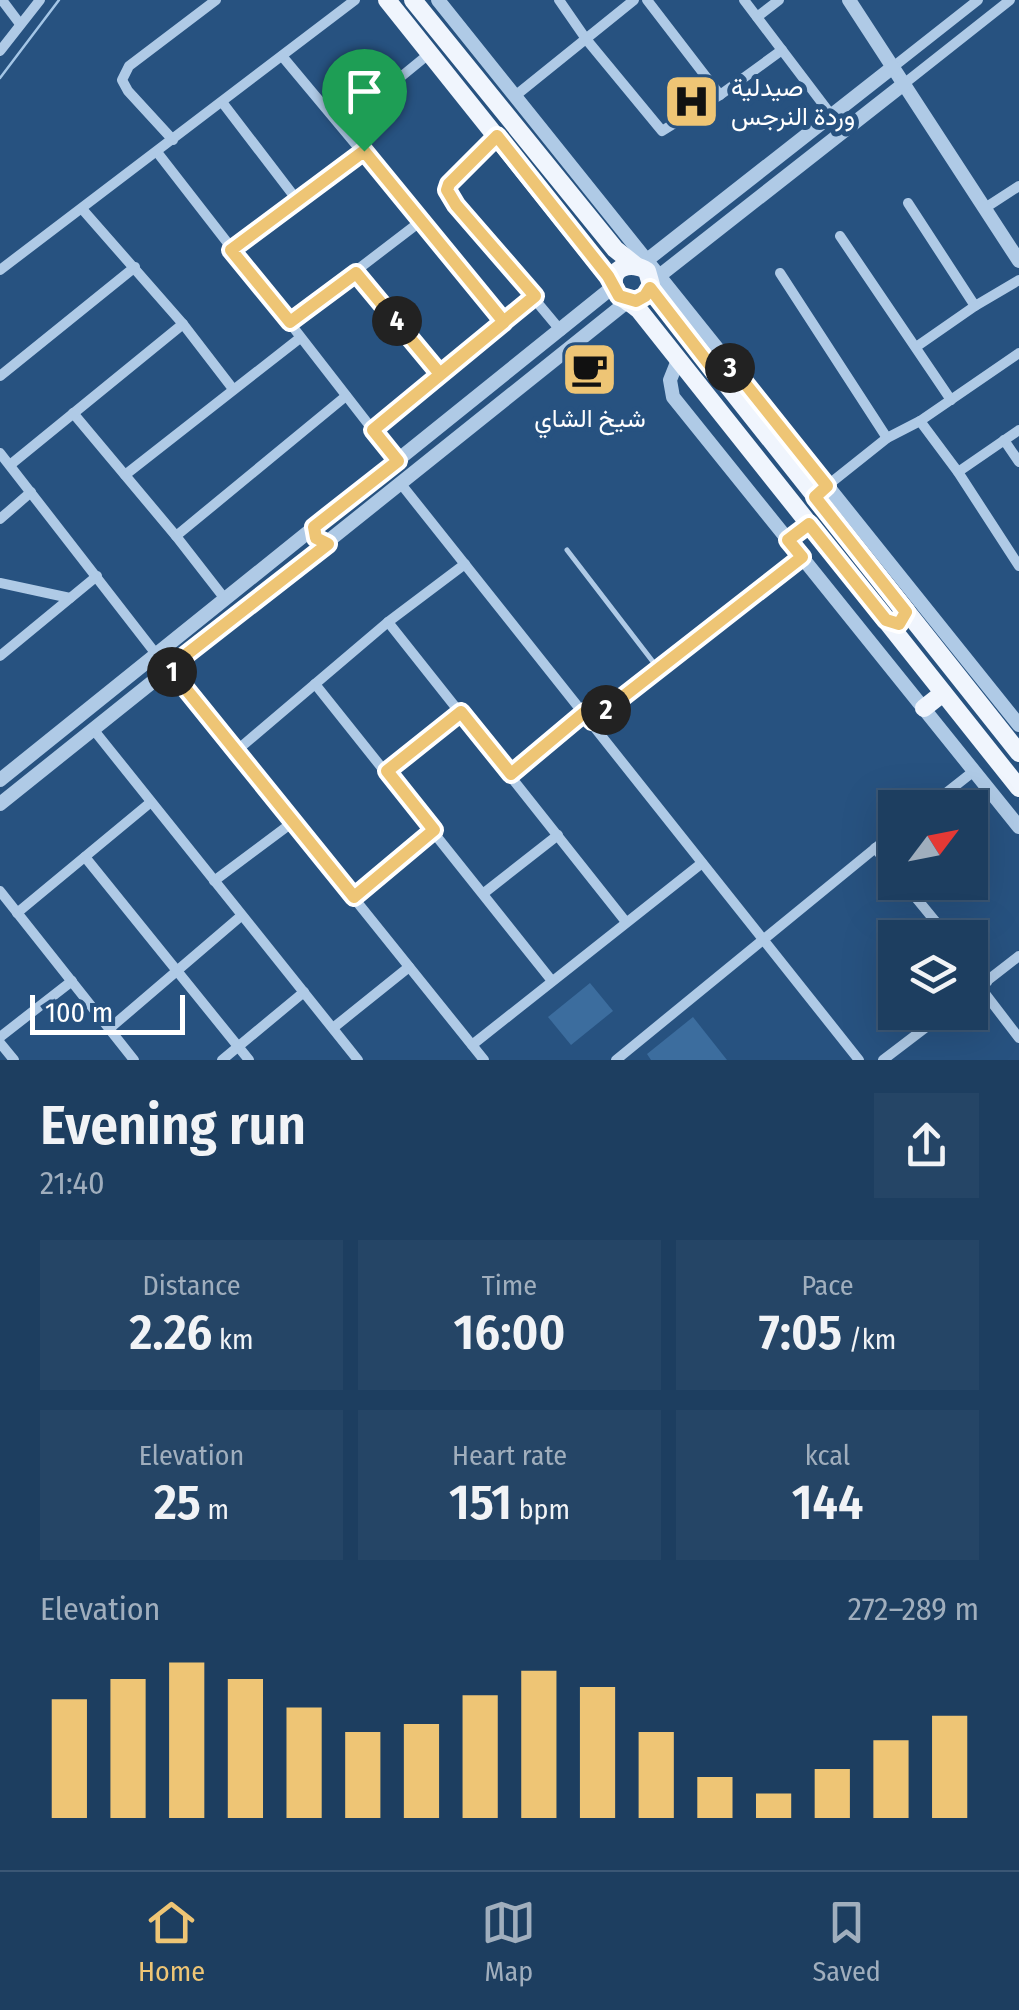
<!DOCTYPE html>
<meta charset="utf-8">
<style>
body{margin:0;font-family:"Fira Sans Condensed",Vazirmatn,sans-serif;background:#254566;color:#f1f3f6;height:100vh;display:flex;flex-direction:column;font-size:38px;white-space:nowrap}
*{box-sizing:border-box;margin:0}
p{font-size:32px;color:#a0aebd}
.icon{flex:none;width:55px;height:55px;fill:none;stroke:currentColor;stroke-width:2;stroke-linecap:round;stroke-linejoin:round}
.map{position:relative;height:1060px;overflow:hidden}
.details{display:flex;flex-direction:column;background:#1d3e60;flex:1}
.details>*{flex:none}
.needle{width:65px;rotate:58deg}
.buttons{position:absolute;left:878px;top:790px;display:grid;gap:20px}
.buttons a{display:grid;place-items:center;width:110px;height:110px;border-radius:0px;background:#1d3e60;box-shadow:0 10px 40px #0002,0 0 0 2px #3b5775;font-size:50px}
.scale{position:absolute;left:30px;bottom:25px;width:155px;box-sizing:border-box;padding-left:10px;border:5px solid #fff;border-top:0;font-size:28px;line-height:35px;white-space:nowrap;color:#fff;-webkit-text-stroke:8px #275280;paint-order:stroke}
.pin{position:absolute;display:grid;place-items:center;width:85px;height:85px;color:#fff;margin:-102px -42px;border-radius:50% 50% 50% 0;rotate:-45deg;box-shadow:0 0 10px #0007}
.pin .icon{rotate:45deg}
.km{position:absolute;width:50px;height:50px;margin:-25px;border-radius:50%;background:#222;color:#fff;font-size:28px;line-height:50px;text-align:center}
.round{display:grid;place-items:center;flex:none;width:105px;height:105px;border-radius:0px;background:#254566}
.headline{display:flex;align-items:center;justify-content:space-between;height:170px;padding:0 40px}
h1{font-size:55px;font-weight:600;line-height:75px}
.figures{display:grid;grid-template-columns:repeat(3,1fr);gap:15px;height:170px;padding:10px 40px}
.figures div{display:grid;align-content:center;border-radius:0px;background:#254566;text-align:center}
.figures b{font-size:50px;font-weight:600}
.figures small{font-size:28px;font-weight:400}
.figures p{font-size:28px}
.chart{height:280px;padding:20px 40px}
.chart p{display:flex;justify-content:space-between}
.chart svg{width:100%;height:180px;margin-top:10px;stroke:#eec575;stroke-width:6}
.tabs{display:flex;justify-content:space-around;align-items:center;height:140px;border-top:2px solid #3b5775;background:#1d3e60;font-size:28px;color:#a0aebd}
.tabs a{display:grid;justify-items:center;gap:5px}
.tabs .on{color:#eec575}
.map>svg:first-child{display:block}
</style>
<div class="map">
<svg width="1019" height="1060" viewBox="0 0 1019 1060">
<rect width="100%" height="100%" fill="#275280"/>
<!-- green -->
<g fill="#3c6d9e">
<polygon points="590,983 613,1011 571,1045 548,1017"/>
<polygon points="693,1017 727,1060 651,1060 647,1054"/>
</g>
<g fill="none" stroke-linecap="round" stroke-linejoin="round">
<!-- stream -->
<polyline stroke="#a4c6e6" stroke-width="2.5" points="0,78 59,0"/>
<!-- service -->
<polyline stroke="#afcae6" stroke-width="5" points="567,550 657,667"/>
<!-- minor -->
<g stroke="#afcae6" stroke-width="10">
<polyline points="2,0 20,24"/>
<polyline points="559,0 586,39 662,131 720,95 782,50"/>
<polyline points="647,0 720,95"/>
<polyline points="744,0 832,116"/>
<polyline points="757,17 779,0"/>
<polyline points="0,51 40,0"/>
<polyline points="282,56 504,322"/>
<polyline points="893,67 978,0"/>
<polyline points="905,83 1010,0"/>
<polyline points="515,96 634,0"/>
<polyline points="222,102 297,200"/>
<polyline points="342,125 430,53"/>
<polyline points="497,136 449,184 447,190 456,205 561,331"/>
<polyline points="173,140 128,91 122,80 129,66 216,0"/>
<polyline points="157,152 397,461"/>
<polyline points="908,203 975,306 1019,280"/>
<polyline points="985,208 1019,186"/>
<polyline points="83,210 183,324 233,389"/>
<polyline points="840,236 951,400"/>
<polyline points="231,250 364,151"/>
<polyline points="0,270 355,0"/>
<polyline points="357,273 440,373"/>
<polyline points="780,273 887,438"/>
<polyline points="289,322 421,221"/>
<polyline points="916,347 975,306"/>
<polyline points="0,376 135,267"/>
<polyline points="73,413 176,536 225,599"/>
<polyline points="920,421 958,472 1019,566"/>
<polyline points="373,430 535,296"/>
<polyline points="1004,440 1019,462"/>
<polyline points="0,453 156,654"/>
<polyline points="10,465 183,324"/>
<polyline points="958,472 1019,430"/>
<polyline points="125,475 300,338"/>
<polyline points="401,484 859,1060"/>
<polyline points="823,489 887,438 920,421 1019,353"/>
<polyline points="0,519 31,492"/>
<polyline points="176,536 346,396"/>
<polyline points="0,583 70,598"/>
<polyline points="388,622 626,922"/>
<polyline points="0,656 97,576"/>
<polyline points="169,668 484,1060"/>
<polyline points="315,684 552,981"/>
<polyline points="592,721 802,557"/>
<polyline points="93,729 358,1060"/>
<polyline points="235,752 388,622 465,564"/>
<polyline points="387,771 461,712"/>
<polyline points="511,774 585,712"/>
<polyline points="927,808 974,771"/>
<polyline points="875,848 895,872"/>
<polyline points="85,857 249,1060"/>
<polyline points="214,881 293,822"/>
<polyline points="903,882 949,938"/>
<polyline points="0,891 134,1060"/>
<polyline points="484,893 558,835"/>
<polyline points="354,897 435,830"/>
<polyline points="17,913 151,802"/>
<polyline points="970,962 987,982"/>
<polyline points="980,987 1019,1038"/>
<polyline points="970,994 1019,956"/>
<polyline points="333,1028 409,967"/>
<polyline points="109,1029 241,916"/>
<polyline points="0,1037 72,981"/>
<polyline points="0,1043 14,1060"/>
<polyline points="472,1045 702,863"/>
<polyline points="222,1060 304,992"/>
<polyline points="616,1060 895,832"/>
<polyline points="883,1060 946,1012"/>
</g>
<!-- tertiary -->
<g stroke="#afcae6" stroke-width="14">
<polyline points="438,0 1019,725"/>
<polyline points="849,0 1019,261"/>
<polyline points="642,264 893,67"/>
<polyline points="654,280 905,83"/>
<polyline points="678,360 670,380 673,397 1019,827"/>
<polyline points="0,780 614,286"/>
<polyline points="0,804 628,301"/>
</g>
<!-- primary -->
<g stroke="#f0f5fd" stroke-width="18">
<polyline points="387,0 614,284"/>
<polyline points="413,0 615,249 635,265"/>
<polyline points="650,288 1019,753"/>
<path d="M631 301 645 296 651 285 647 271C633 261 608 266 615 288 618 299 631 302 639 310L1019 788"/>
<polyline points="788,540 809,524"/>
<polyline points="924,708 943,693"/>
</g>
</g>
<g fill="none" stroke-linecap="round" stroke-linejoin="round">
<defs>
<polyline id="route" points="364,151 504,322 373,430 398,461 314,527 316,538 328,544 169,668 354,897 434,830 387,771 461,712 511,774 585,712 592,721 802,557 788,540 809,524 886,620 899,624 906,612 815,497 827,486 732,367 719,377 650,288 645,296 636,301 619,296 608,276 497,136 449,184 447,190 456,205 535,296 440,374 356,273 290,322 231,250 364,151"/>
</defs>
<!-- route casing -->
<use href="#route" stroke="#fff" stroke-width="20"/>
<!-- route -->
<use href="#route" stroke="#eec575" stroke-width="12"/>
</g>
<!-- icons -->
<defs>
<symbol id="hospital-square" viewBox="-11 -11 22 22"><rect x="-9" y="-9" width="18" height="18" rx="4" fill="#eec575" stroke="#275280"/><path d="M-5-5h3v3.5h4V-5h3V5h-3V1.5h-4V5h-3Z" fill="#111"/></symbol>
<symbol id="cafe-square" viewBox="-11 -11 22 22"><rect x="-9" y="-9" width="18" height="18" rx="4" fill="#eec575" stroke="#275280"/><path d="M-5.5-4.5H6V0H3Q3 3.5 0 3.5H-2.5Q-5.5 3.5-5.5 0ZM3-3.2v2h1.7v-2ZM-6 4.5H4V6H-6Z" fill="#111"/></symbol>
</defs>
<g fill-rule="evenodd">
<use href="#hospital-square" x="660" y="70" width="63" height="63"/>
<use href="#cafe-square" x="558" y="338" width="63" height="63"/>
</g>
<g text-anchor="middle" stroke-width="10" stroke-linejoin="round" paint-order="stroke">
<!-- poi labels -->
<g font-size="25" fill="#fff" stroke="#275280" text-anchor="start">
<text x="731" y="96">صيدلية<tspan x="731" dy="29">وردة النرجس</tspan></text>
<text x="590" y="427" text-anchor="middle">شيخ الشاي</text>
</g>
</g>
</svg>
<div class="buttons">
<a><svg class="needle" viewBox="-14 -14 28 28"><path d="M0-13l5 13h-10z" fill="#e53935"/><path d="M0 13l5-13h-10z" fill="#a0aebd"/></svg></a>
<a><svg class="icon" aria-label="layers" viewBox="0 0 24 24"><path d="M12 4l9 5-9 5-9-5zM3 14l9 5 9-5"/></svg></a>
</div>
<div class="scale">100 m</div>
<div class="pin" style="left:364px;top:151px;background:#1e9e55"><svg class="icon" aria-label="arrive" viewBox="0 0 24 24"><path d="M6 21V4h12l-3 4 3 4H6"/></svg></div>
<b class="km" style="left:172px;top:672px">1</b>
<b class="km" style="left:606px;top:710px">2</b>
<b class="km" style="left:730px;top:368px">3</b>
<b class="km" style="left:397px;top:321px">4</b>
</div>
<section class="details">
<div class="headline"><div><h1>Evening run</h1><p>21:40</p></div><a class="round"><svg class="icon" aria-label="share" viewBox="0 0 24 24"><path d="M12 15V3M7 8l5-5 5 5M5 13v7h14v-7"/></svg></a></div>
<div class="figures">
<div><p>Distance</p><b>2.26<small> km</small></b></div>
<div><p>Time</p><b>16:00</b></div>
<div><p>Pace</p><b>7:05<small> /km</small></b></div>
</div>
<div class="figures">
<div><p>Elevation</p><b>25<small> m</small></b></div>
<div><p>Heart rate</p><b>151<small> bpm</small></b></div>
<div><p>kcal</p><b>144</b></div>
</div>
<div class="chart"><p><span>Elevation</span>272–289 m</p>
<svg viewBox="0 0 160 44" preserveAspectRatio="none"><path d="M5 44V15M15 44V10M25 44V6M35 44V10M45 44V17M55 44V23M65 44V21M75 44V14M85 44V8M95 44V12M105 44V23M115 44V34M125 44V38M135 44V32M145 44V25M155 44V19"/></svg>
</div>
</section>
<nav class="tabs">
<a class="on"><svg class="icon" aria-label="home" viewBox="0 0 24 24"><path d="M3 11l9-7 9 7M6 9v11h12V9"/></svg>Home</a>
<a><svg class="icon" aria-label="map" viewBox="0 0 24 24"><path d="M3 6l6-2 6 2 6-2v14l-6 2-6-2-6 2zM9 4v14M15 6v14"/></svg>Map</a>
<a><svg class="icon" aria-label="saved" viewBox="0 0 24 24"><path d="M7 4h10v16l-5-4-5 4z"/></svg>Saved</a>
</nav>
